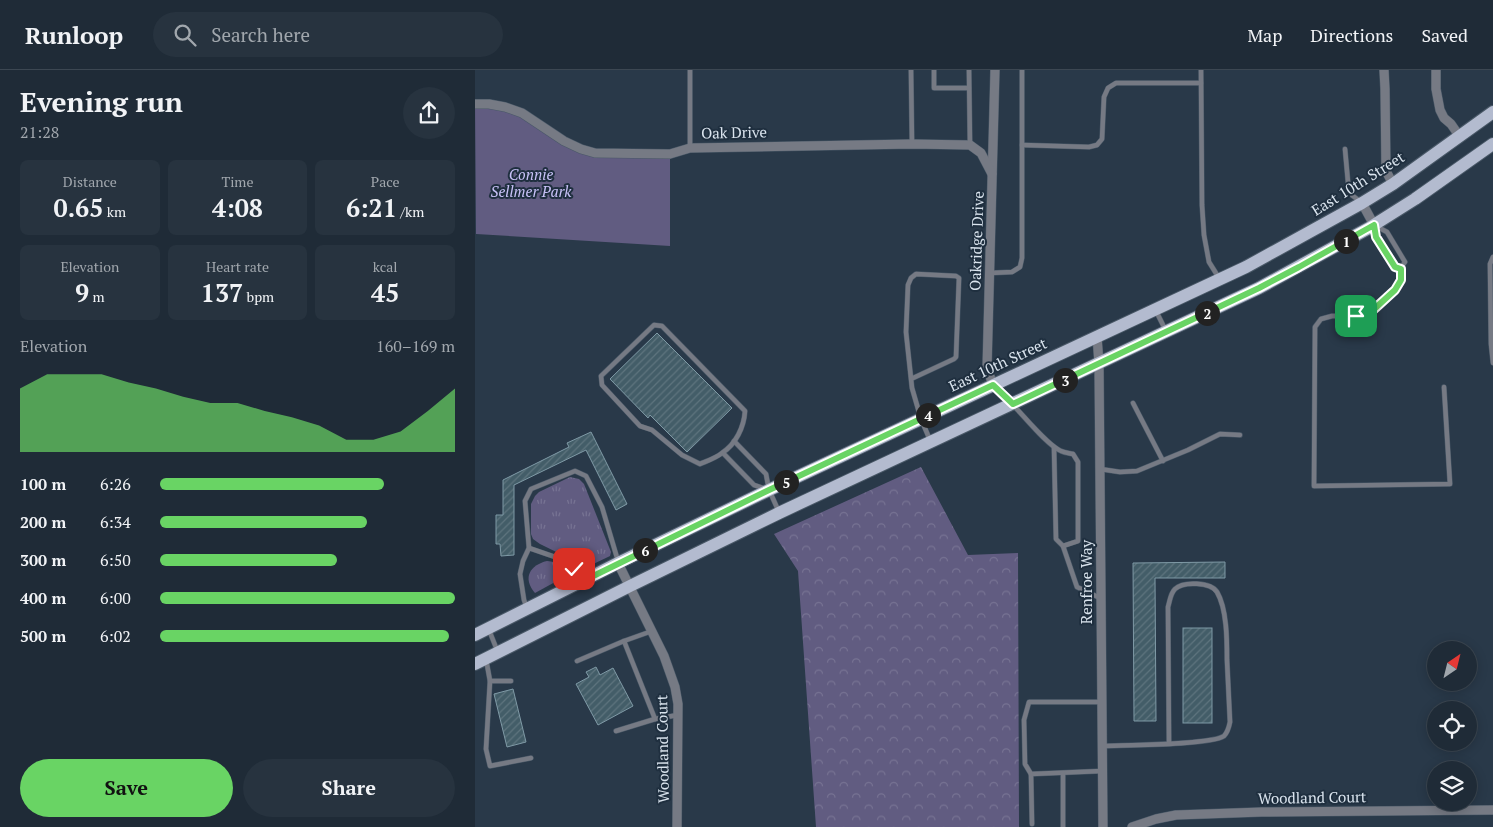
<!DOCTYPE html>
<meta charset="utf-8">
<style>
body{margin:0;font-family:"PT Serif",serif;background:#27333f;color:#f1f3f6;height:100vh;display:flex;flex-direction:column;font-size:19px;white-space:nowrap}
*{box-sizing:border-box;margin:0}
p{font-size:16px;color:#a1a7ad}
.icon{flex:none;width:28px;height:28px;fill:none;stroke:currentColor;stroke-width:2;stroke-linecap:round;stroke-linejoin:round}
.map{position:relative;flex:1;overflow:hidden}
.side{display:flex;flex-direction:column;background:#1f2b37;width:475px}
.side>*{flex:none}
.needle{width:32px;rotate:35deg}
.buttons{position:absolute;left:952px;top:571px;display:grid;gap:10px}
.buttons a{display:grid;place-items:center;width:50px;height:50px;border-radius:50%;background:#1f2b37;box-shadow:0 2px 12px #0003,0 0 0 1px #3c4752;font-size:25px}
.pin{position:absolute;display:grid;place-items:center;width:42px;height:42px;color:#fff;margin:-21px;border-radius:10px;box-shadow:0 2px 8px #0006}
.km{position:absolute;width:25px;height:25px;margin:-12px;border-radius:50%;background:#222;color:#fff;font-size:14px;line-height:25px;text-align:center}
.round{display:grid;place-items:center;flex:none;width:52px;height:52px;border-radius:26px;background:#27333f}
.head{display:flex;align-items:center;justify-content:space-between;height:85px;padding:0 20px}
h1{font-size:28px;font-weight:600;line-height:38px}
.stats{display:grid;grid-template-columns:repeat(3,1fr);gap:8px;height:85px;padding:5px 20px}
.stats div{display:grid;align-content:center;border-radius:8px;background:#27333f;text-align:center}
.stats b{font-size:25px;font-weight:600}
.stats small{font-size:14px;font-weight:400}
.stats p{font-size:14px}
.chart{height:140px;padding:10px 20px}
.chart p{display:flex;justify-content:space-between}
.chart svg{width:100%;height:90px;margin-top:5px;fill:#69d464;opacity:.7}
.cta{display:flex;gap:10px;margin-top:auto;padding:10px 20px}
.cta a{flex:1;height:58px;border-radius:30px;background:#69d464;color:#111;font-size:20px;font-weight:600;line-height:58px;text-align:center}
.cta a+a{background:#27333f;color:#f1f3f6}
ul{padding:0 20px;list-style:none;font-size:16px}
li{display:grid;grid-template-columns:80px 60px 1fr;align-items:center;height:38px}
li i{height:12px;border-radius:6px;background:#69d464}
header{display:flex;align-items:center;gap:30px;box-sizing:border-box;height:70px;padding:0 25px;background:#1f2b37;border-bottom:1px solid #3c4752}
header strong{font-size:24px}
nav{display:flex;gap:28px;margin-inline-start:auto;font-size:18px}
.search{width:350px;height:45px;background:#27333f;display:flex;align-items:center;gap:12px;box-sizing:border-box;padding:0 18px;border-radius:28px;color:#a1a7ad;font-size:19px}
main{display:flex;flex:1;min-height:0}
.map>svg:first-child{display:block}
</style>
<header>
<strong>Runloop</strong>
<div class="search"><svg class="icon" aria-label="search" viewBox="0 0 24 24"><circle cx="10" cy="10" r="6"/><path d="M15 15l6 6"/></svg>Search here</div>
<nav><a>Map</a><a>Directions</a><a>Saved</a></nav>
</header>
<main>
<section class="side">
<div class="head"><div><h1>Evening run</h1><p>21:28</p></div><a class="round"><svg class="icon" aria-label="share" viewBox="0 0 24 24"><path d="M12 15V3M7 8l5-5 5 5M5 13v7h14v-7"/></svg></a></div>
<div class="stats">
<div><p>Distance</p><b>0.65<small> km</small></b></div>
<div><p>Time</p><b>4:08</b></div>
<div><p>Pace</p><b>6:21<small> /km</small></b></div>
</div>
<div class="stats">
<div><p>Elevation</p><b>9<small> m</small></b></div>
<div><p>Heart rate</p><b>137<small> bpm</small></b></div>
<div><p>kcal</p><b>45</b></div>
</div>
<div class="chart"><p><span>Elevation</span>160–169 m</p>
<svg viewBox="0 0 160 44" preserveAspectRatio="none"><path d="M0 44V13L10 6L20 6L30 6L40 10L50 13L60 17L70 20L80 20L90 24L100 27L110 31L120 38L130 38L140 34L150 24L160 13V44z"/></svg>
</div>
<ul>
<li><b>100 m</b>6:26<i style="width:76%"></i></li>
<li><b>200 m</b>6:34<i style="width:70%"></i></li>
<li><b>300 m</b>6:50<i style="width:60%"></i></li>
<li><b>400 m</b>6:00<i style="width:100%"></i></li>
<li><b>500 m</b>6:02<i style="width:98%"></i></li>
</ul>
<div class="cta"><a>Save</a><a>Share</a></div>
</section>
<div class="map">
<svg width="1018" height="757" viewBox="0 0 1018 757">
<defs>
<pattern id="grass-tufts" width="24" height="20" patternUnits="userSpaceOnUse" patternTransform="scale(1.25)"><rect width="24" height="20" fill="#615c81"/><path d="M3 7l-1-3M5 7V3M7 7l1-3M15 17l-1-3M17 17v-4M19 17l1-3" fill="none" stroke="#777393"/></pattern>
<pattern id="forest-crowns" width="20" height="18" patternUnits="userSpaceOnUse" patternTransform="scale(1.25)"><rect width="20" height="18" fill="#615c81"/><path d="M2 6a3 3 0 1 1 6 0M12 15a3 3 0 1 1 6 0" fill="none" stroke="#777393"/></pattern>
<pattern id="building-hatch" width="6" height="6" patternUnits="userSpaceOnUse" patternTransform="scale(1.25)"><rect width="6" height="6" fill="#435d68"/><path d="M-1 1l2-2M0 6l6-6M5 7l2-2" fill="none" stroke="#5e747e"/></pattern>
</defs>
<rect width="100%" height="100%" fill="#293949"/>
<!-- grass -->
<g fill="url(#grass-tufts)">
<polygon points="95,407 104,409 109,414 136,482 135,486 112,497 65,474 58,469 56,464 56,434 60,426 64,422"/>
<path d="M72 491C83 492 90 496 91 506L60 523C47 508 55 495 72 491Z"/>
</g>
<!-- forest -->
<polygon fill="url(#forest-crowns)" points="446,397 493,485 543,483 544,757 341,757 323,501 299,464"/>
<!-- park -->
<polygon fill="#615c81" points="0,34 47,43 89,71 143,84 195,84 195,176 1,164"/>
<!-- building -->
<g fill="url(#building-hatch)" stroke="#7f9aa6">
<polygon points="182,263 257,338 212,382 175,345 173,348 135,309"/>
<polygon points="116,362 152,434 141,440 111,380 39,415 39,485 26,486 25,474 21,474 21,445 28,445 28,410 94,377 92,373"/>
<polygon points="750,492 750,508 680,508 681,651 659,651 658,493"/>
<rect x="708" y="558" width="29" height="95"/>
<polygon points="121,597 125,605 138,598 158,636 123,655 101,614 114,607 111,602"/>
<polygon points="38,619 51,672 32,677 19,624"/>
</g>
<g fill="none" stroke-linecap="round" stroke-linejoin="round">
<defs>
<g id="lane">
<polyline points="436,0 437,74"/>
<polyline points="459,0 459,18 494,18"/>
<polyline points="494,0 495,75"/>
<polyline points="726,0 727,135 729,165 734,192 744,208"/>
<polyline points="547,75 614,77 622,75 627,69 629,27 633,18 641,13 726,13"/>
<polyline points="215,78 215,0"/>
<polyline points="870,79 874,123 886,132"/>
<polygon points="899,155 912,162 930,192 925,199 920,197 901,167"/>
<polyline points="1018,187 1015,194 1016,274 1018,293"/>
<polyline points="925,199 926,210 920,220 896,242 881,246 857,246 846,249 840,257 839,416 975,414 969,317"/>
<polyline points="515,203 537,202 545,197 547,188 547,0"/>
<polyline points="681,241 691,261"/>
<path d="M179 255 187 256 270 341C269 357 261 374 247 383 241 388 232 391 225 394L207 385 177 360 165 356 127 315 126 306Z"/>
<polyline points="436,309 479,289 481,287 484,208 481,206 441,204 436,208 433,215 431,262 437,318 446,349 455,370"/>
<polyline points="658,333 688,391"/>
<path d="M538 335C549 346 573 376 586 381 590 383 594 383 598 384L603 392V471L588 476"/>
<polyline points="579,377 581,469 588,476 602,517 625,528"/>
<polyline points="248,383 279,415 294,420 291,404 259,371"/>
<polyline points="625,399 645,402 662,401 713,380 745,364 765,365"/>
<polyline points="295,422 304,442"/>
<polyline points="54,478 83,488 99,499 105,511"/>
<polyline points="52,538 49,530 45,504 48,491 54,478 50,431 56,419 100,401 111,406 127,437 143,491"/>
<polyline points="14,560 22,580"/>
<polyline points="177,561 149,571 180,649 203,645"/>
<polyline points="11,589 15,611 11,679 15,696 56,688"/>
<polyline points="102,591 149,571"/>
<polyline points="15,611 36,611"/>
<polyline points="627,632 554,632 549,650 550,694 556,704 627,701"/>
<polyline points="141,661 180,649"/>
<path d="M627 676C648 675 736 675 749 666 753 662 754 657 755 652 754 631 753 611 752 590 752 570 752 539 742 522 736 512 708 511 700 519 695 524 695 531 693 537L694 673"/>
<polyline points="556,704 557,754"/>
<polyline points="588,757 588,703"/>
</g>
<g id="street">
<polyline points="520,0 512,298 518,315 537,334"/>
<polyline points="909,0 910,19 911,101 918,114"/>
<polyline points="961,0 961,19 965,40 969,48 976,54 985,67"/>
<polyline points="0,34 14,34 30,37 47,43 89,71 106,79 120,83 195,84 215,78 437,74 495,75 506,83 517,104"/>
<polyline points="887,133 899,155"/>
<polyline points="622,266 624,294 628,757"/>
<polyline points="143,493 189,586 200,617 203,634 202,757"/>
<polyline points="657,757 681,749 701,745 787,742 1018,740"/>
</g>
<g id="primary">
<polyline points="0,565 143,493 294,420 771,197 887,133 918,114 1018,42"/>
<polyline points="0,594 155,516 304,443 784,218 894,158 940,129 1018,74"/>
</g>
</defs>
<!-- lane casing -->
<use href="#lane" stroke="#495867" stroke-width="5.5"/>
<!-- street casing -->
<use href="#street" stroke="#495867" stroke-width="10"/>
<!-- primary casing -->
<use href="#primary" stroke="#495867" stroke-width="14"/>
<!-- lane -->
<use href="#lane" stroke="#767a84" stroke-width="4.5"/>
<!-- street -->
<use href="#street" stroke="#767a84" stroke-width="9"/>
<!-- primary -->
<use href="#primary" stroke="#b3bbcf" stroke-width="12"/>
</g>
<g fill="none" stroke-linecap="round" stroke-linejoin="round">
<defs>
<polyline id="route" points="99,499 106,512 294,420 518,315 538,334 784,218 824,197 899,155 901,167 920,197 926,199 926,210 920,220 896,242 881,246"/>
</defs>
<!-- route casing -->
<use href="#route" stroke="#fff" stroke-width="10"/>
<!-- route -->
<use href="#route" stroke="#69d464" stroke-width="6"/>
</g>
<g text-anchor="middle" stroke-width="4" stroke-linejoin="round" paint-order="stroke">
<!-- street labels -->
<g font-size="15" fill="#dae4ee" stroke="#1f2f3f">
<text transform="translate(259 63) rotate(-1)" y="5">Oak Drive</text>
<text transform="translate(883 114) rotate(-32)" y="5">East 10th Street</text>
<text transform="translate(502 171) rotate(-88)" y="5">Oakridge Drive</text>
<text transform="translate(523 295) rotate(-25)" y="5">East 10th Street</text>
<text transform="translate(612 512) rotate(-90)" y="5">Renfroe Way</text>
<text transform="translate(188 679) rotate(-91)" y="5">Woodland Court</text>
<text transform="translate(837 728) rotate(-1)" y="5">Woodland Court</text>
</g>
<!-- park labels -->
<g font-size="15" font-style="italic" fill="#c9c2f8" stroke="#1f2f3f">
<text x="56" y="110">Connie<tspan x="56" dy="17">Sellmer Park</tspan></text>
</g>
</g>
</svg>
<div class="buttons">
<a><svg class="needle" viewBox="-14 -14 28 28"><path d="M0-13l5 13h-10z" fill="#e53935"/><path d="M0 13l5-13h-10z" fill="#a1a7ad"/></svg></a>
<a><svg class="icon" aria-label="locate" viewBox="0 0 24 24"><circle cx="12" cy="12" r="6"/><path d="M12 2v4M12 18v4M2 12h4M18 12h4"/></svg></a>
<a><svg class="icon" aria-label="layers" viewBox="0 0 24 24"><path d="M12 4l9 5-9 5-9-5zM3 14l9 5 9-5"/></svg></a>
</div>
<div class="pin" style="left:881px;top:246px;background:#1e9e55"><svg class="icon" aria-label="arrive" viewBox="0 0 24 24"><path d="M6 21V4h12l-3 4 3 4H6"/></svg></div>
<div class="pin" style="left:99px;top:499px;background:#d93025"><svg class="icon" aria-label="check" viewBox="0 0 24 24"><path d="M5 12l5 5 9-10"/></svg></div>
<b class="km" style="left:871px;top:171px">1</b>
<b class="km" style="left:732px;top:243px">2</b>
<b class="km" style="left:590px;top:310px">3</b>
<b class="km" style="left:453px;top:345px">4</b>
<b class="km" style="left:311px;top:412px">5</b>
<b class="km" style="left:170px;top:480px">6</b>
</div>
</main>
